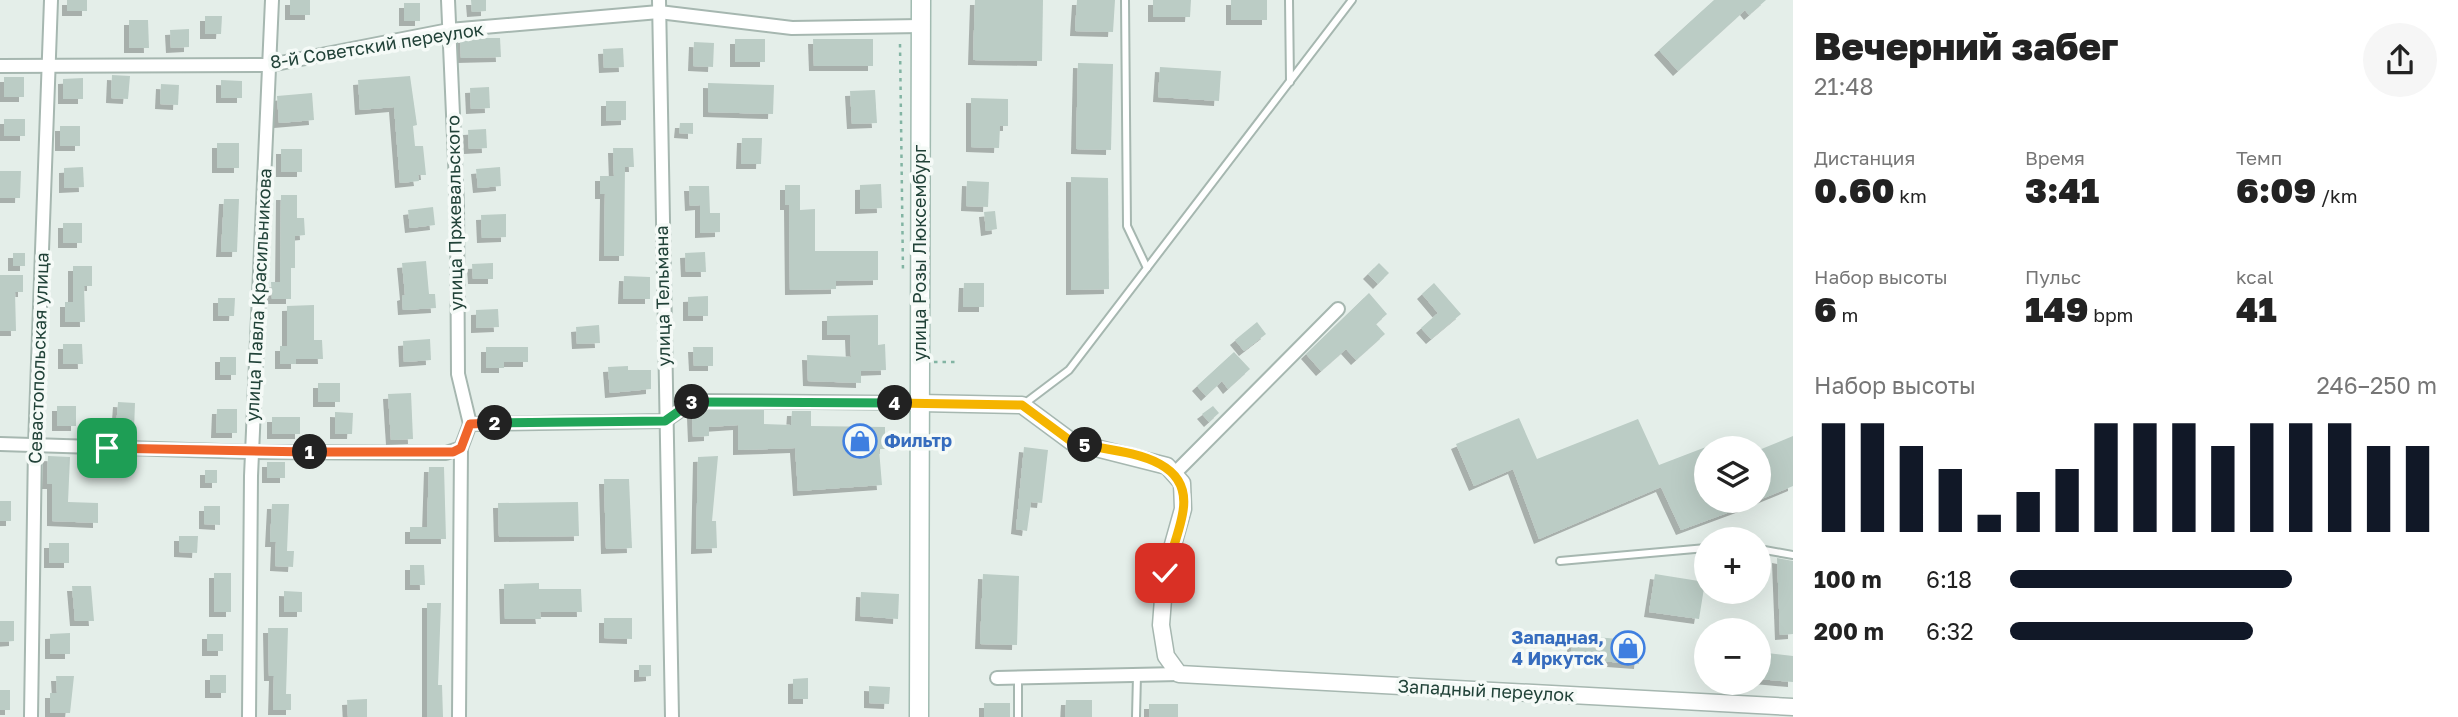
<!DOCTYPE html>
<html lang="ru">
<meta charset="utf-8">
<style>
body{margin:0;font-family:"Golos Text",sans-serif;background:#f6f6f6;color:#222;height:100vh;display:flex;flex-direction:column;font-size:26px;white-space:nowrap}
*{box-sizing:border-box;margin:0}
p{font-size:23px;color:#767676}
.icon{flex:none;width:38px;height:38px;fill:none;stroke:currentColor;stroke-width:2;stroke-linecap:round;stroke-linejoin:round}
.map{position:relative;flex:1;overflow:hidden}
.panel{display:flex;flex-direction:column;background:#fff;width:665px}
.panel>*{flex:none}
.buttons{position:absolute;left:1694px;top:436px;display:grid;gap:14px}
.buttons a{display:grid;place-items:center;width:77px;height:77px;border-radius:50%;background:#fff;box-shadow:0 7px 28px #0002;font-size:35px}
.pin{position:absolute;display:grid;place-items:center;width:60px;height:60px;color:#fff;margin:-30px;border-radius:14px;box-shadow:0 4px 10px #0006}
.km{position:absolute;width:35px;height:35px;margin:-18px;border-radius:50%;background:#222;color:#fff;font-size:19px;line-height:35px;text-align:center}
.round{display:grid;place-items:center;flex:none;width:74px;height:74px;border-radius:37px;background:#f6f6f6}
.overview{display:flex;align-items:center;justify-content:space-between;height:119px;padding:0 21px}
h1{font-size:38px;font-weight:800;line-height:52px}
.stats{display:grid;grid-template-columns:repeat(3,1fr);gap:10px;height:119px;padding:7px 21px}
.stats div{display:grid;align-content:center}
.stats b{font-size:35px;font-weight:800}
.stats small{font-size:19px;font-weight:400}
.stats p{font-size:19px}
.chart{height:196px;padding:14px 21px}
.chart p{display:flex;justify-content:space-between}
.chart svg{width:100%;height:126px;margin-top:7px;stroke:#111827;stroke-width:6}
ul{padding:0 21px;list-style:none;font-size:23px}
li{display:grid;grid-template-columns:112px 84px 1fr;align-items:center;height:52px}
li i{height:18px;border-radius:9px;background:#111827}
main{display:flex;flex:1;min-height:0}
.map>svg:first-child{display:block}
</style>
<main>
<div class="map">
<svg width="1793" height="717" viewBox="0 0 1793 717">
<defs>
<filter id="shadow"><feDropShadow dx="-5" dy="5" stdDeviation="0" flood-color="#0004"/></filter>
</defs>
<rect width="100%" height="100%" fill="#e4eee9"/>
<!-- building -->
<g fill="#bbccc5" filter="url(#shadow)">
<rect x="67" y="0" width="20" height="11"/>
<rect x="290" y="0" width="20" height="15"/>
<polygon points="471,0 486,0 486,11 472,12"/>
<polygon points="975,0 1043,0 1042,61 973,60"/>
<polygon points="1077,0 1115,0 1113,32 1075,31"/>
<polygon points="1153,0 1191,0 1190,17 1153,17"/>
<rect x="1231" y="0" width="36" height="20"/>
<polygon points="1714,0 1766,0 1749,15 1745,10 1678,71 1659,50"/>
<rect x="404" y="3" width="16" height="18"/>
<polygon points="205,16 222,16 221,34 205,34"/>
<polygon points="129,20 148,20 149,48 129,48"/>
<polygon points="189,29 189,47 171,48 170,30"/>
<polygon points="460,38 500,38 501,57 461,58"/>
<rect x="735" y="39" width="30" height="23"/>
<polygon points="813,39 873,39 873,66 814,66"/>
<polygon points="694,42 714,43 713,67 693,66"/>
<polygon points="623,48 624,67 604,68 603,49"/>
<polygon points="1078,63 1113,64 1111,150 1076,149"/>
<polygon points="1160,67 1221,71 1219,101 1158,97"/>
<polygon points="112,75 130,76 128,99 111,98"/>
<polygon points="410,76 417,125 413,126 415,146 423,146 426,175 418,175 419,181 400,183 394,107 360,110 358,80"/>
<rect x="4" y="77" width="20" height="20"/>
<polygon points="83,78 83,99 63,99 63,79"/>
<polygon points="221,80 242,81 242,98 221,98"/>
<polygon points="708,83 774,85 773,114 708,112"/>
<polygon points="161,84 179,85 178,105 160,104"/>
<polygon points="489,87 490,108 471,109 470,88"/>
<polygon points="875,90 877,123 852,124 850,91"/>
<polygon points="312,93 314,120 279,123 277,96"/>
<polygon points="971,98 1008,99 1008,126 1000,126 999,148 971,147"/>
<polygon points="606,101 626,101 626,120 606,121"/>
<rect x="4" y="119" width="21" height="17"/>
<polygon points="680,123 693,123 693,134 679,133"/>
<rect x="60" y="126" width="20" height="20"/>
<polygon points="486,129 487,148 469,149 468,130"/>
<polygon points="742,138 762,138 761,164 741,164"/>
<rect x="217" y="143" width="22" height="25"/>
<polygon points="613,148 633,148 634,167 625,167 624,256 604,256 605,194 600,194 600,176 614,176"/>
<rect x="281" y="149" width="21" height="23"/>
<polygon points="83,167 84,187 64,188 64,168"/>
<polygon points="500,167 501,186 478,188 476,169"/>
<polygon points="0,171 21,171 20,198 0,198"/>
<polygon points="1071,177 1108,178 1109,289 1071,290"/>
<polygon points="967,181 989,182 988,207 966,206"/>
<polygon points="881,184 882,208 860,209 860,185"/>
<polygon points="785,185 800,185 800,210 815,209 815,251 878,251 878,280 836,281 836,289 790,290 789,205 785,205"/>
<polygon points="689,186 709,186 710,213 720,213 720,232 700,233 700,205 690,206"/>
<polygon points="281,195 297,195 297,218 304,218 305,235 295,236 295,268 291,268 291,299 272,299 271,282 280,282"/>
<polygon points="224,199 239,199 237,252 221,252"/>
<polygon points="433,207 435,225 410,228 408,210"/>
<polygon points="995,211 997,229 986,231 984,212"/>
<polygon points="506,214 506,237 482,238 481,215"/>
<rect x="63" y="223" width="19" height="20"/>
<polygon points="705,252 706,272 686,272 685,253"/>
<rect x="13" y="253" width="12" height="13"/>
<polygon points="426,261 429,294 435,294 436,308 403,310 402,296 405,295 402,263"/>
<polygon points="493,263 493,279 473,279 472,264"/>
<polygon points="1379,263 1389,273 1378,284 1368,274"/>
<polygon points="73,266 92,266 92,286 84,286 85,322 65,322 65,302 73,302"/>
<polygon points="0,275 23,275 23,292 15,292 16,331 0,331"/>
<polygon points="624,276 650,277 650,299 623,299"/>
<polygon points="964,283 984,283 984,307 963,307"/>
<polygon points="1434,283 1461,314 1431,339 1421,328 1438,313 1422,294"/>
<polygon points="1369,293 1387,314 1376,324 1385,334 1356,360 1346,349 1321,371 1306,354"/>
<polygon points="708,296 708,316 688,316 688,297"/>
<polygon points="218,298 235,298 234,316 218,316"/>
<polygon points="314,305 314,340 322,340 323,359 296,359 296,364 280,364 280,346 287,346 287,306"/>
<polygon points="498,309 499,327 476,328 476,310"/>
<polygon points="878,315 878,345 885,344 886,370 861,371 861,383 808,381 807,355 851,357 850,335 827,335 827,316"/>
<polygon points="1257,322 1266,334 1244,351 1235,340"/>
<polygon points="599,325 600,343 577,344 576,327"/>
<polygon points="430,339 431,360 404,362 403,341"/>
<polygon points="63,344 82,344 83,364 63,364"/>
<polygon points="486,347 528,347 528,362 504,362 504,368 486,368"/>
<polygon points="693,347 713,347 713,366 694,366"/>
<polygon points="1234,352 1250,369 1228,389 1222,381 1206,396 1197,386"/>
<rect x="220" y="357" width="16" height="18"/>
<polygon points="628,366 628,370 651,370 651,389 610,393 608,367"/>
<rect x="318" y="383" width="22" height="19"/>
<polygon points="411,393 413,439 391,440 388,394"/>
<polygon points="118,402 135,403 134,430 116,429"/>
<rect x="57" y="406" width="19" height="20"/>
<polygon points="1213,406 1219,413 1209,422 1202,414"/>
<polygon points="217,409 237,409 237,433 216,433"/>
<polygon points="697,410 764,410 764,424 791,425 792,411 811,411 811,426 885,427 885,449 879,449 882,485 798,491 795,448 738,450 738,425 709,427 709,436 693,437 692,413"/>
<polygon points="335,412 353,413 352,434 335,434"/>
<rect x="272" y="417" width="28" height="17"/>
<polygon points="1519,418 1537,459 1638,419 1659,465 1706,447 1706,500 1757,502 1681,530 1661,487 1539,539 1513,469 1474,486 1456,444"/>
<polygon points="1793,436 1793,486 1759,500 1759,450"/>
<polygon points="1024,447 1048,450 1042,503 1031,502 1027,531 1016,529"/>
<polygon points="48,456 70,457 68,502 98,503 98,523 52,521 52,484 47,484"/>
<polygon points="718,456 712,521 716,521 717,548 696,549 698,457"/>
<rect x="267" y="462" width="18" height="16"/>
<polygon points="429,467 444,467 446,539 410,539 410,527 427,527"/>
<rect x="205" y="470" width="12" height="13"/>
<polygon points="604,479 629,479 632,548 606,549"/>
<rect x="0" y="501" width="11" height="20"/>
<polygon points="578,502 579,536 499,537 498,503"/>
<polygon points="272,504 289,504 287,551 294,551 293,567 275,566 276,542 270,542"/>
<polygon points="204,506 220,506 220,525 204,524"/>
<polygon points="179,536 198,536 197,553 179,552"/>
<rect x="49" y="543" width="20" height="20"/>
<polygon points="1777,558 1793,561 1793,634 1780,635"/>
<polygon points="410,565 424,565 425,585 410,585"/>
<rect x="214" y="573" width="17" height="39"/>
<polygon points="983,574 1019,576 1017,645 980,644"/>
<polygon points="1655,574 1705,582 1699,619 1649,612"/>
<polygon points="539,583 539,589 581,589 582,612 540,612 541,619 505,619 504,584"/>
<polygon points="72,586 91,586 94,621 75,621"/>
<polygon points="284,591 302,592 302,612 284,612"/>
<polygon points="861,592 899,594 898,619 860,616"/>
<polygon points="427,603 441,603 438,685 442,685 443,717 427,717"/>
<polygon points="604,618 632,618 632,639 604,638"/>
<polygon points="0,621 14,621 14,641 0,642"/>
<polygon points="268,628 288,628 286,694 291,694 291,710 273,710 274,676 269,676"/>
<polygon points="70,633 70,654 50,654 50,634"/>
<rect x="207" y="634" width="16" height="17"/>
<polygon points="1573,635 1641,641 1639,664 1571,659"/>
<polygon points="1759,652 1793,656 1793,682 1759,679"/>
<polygon points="639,665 651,665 651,676 639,677"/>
<rect x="210" y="675" width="16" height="18"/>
<polygon points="56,676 74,676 70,713 50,713 50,693 57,693"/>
<polygon points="808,678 808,699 793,699 793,679"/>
<polygon points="869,686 890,687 889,704 869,703"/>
<rect x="0" y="690" width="10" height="20"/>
<polygon points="367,699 367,717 348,717 347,700"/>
<polygon points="1066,700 1092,700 1092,717 1065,717"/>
<rect x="984" y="703" width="26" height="14"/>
<rect x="1149" y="704" width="29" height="13"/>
</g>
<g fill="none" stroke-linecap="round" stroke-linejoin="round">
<defs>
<g id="service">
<polyline points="1125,0 1127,226 1147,268"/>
<polyline points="1289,0 1290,82"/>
<polyline points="1024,404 1069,370 1352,0"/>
<polyline points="1759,549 1793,555"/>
<polyline points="1560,561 1706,548"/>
<polyline points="1018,678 1018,717"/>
<polyline points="1136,717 1137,675"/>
</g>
<g id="minor">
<polyline points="448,0 457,206 458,374 470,424"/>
<polyline points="659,0 672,717"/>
<polyline points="0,66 270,65 449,30 659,12 792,28 921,26"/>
<polyline points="0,444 252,452 446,453 461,448 470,424 665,421 694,401 920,403"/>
<polyline points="1174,474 1338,309"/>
<polyline points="997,678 1179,674"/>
<polyline points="31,717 35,446 51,0"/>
<polyline points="249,717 251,476 272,0"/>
<polyline points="459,717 461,448"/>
</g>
<polyline id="tertiary" points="920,403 1022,405 1072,442 1167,466 1182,483 1183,509 1165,573 1161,625 1166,656 1179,674 1793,707"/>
<polyline id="secondary" points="919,717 921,0"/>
</defs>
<!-- service casing -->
<use href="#service" stroke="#a6b7b0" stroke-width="10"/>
<!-- minor casing -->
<use href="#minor" stroke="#a6b7b0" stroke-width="16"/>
<!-- tertiary casing -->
<use href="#tertiary" stroke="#a6b7b0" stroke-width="19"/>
<!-- secondary casing -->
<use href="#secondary" stroke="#a1bbb1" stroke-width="21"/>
<!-- path -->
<g stroke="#82b4a3" stroke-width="2.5" stroke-dasharray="3.5 5" stroke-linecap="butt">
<polyline points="900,44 903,272"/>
<polyline points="934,362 958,362"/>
</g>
<!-- service -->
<use href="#service" stroke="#fff" stroke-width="6"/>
<!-- minor -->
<use href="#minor" stroke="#fff" stroke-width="12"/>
<!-- tertiary -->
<use href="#tertiary" stroke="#fff" stroke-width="16"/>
<!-- secondary -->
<use href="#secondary" stroke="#fff" stroke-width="18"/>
</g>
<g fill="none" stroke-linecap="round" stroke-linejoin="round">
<defs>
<polyline id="split-1" points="107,448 310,452"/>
<polyline id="split-2" points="310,452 453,452 461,448 470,424 495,423"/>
<polyline id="split-3" points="495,423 665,421 692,402"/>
<polyline id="split-4" points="692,402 895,403"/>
<polyline id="split-5" points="895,403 1022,405 1072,442 1085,445"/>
<path id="split-6" d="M1085 445C1124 453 1192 456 1183 511 1180 531 1171 553 1165 573"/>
</defs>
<!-- split-1 casing -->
<use href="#split-1" stroke="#fff" stroke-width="14"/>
<!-- split-2 casing -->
<use href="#split-2" stroke="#fff" stroke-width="14"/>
<!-- split-3 casing -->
<use href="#split-3" stroke="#fff" stroke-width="14"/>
<!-- split-4 casing -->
<use href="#split-4" stroke="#fff" stroke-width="14"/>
<!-- split-5 casing -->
<use href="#split-5" stroke="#fff" stroke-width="14"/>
<!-- split-6 casing -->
<use href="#split-6" stroke="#fff" stroke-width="14"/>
<!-- split-1 -->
<use href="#split-1" stroke="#f0652b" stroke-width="9"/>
<!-- split-2 -->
<use href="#split-2" stroke="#f0652b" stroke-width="9"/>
<!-- split-3 -->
<use href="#split-3" stroke="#22a559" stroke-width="9"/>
<!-- split-4 -->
<use href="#split-4" stroke="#22a559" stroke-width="9"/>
<!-- split-5 -->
<use href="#split-5" stroke="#f5b400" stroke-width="9"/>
<!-- split-6 -->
<use href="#split-6" stroke="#f5b400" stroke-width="9"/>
</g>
<!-- icons -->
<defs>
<symbol id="shop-ring" viewBox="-11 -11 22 22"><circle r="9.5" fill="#f5faf7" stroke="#3f7fe0" stroke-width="1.5"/><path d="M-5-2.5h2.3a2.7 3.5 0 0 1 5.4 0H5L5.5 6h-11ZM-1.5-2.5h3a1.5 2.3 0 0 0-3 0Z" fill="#3f7fe0"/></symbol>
</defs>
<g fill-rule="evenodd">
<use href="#shop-ring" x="841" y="422" width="38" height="38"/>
<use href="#shop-ring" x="1609" y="629" width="38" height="38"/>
</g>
<g text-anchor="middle" stroke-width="7" stroke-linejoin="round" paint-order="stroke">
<!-- street labels -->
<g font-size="18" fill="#214238" stroke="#f5faf7">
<text transform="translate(377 46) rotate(-9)" y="6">8-й Советский переулок</text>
<text transform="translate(455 213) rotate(-91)" y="6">улица Пржевальского</text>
<text transform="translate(920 253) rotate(-90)" y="6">улица Розы Люксембург</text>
<text transform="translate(259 295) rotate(-87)" y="6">улица Павла Красильникова</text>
<text transform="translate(663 296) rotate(-91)" y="6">улица Тельмана</text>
<text transform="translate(39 358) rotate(-88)" y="6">Севастопольская улица</text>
<text transform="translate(1486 691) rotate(3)" y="6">Западный переулок</text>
</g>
<!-- shop labels -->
<g font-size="18" font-weight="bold" fill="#366cbe" stroke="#f5faf7" text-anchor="start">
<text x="884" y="447">Фильтр</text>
<text x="1604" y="644" text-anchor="end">Западная,<tspan x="1604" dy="21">4 Иркутск</tspan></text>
</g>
</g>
</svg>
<div class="buttons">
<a><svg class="icon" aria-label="layers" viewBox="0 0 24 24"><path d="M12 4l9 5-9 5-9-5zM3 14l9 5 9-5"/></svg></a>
<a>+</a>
<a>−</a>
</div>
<div class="pin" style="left:107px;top:448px;background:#1e9e55"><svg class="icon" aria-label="arrive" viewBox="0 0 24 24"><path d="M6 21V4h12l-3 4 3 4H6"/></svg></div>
<div class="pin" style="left:1165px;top:573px;background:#d93025"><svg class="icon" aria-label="check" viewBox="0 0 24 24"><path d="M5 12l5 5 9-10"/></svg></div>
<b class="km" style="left:310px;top:452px">1</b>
<b class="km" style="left:495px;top:423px">2</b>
<b class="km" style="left:692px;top:402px">3</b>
<b class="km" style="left:895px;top:403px">4</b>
<b class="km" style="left:1085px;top:445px">5</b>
</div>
<section class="panel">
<div class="overview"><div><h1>Вечерний забег</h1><p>21:48</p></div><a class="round"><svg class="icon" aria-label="share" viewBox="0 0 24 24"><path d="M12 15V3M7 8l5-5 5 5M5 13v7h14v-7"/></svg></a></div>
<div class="stats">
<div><p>Дистанция</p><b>0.60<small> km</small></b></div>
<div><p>Время</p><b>3:41</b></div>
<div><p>Темп</p><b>6:09<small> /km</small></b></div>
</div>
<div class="stats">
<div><p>Набор высоты</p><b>6<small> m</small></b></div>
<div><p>Пульс</p><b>149<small> bpm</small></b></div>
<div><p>kcal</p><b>41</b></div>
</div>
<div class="chart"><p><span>Набор высоты</span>246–250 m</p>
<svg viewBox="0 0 160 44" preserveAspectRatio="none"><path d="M5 44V6M15 44V6M25 44V14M35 44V22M45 44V38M55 44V30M65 44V22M75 44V6M85 44V6M95 44V6M105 44V14M115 44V6M125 44V6M135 44V6M145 44V14M155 44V14"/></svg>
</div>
<ul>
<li><b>100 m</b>6:18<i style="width:66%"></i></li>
<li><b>200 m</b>6:32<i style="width:57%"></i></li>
</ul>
</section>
</main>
